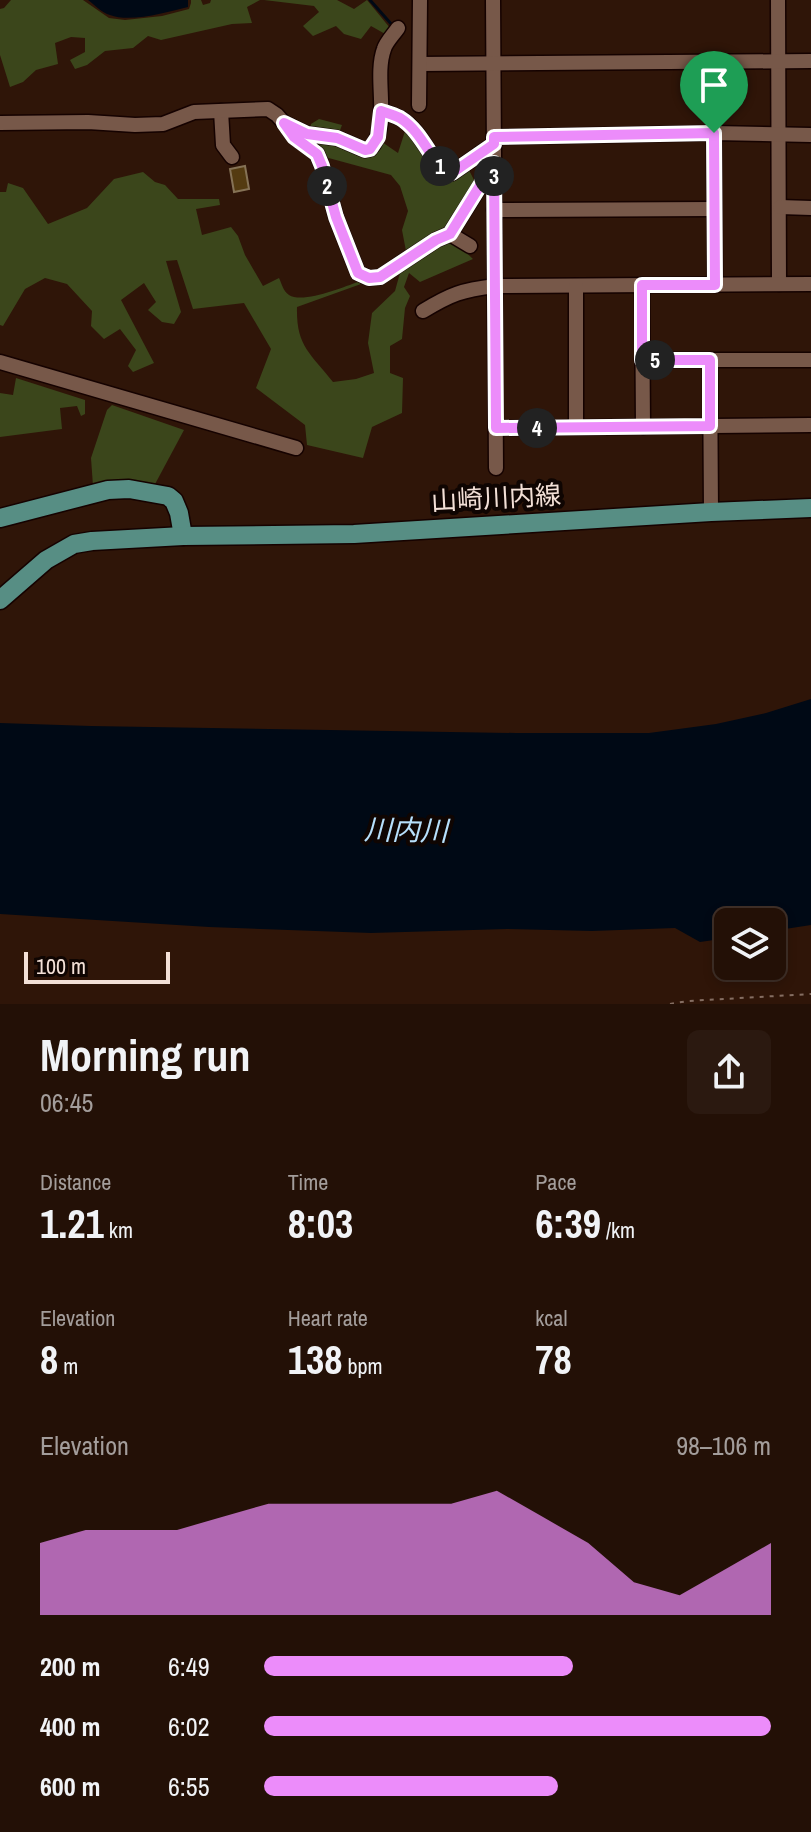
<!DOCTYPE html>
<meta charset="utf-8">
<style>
body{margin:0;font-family:"Archivo Narrow","Noto Sans JP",sans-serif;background:#2b1910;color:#f1f3f6;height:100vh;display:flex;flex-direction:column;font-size:30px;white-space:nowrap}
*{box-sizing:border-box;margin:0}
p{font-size:26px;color:#a39d9b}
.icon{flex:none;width:44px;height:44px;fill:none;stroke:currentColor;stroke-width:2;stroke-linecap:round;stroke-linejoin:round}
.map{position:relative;height:1004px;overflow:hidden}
.drawer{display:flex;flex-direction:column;background:#231006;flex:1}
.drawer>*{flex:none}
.tools{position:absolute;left:714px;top:908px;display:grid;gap:16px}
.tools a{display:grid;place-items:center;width:72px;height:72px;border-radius:12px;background:#231006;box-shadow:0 4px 12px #0003,0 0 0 2px #403028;font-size:40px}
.scale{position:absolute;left:24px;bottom:20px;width:146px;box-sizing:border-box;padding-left:8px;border:4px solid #f3e0d7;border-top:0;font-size:22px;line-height:28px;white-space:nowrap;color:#f3e0d7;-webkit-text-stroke:6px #0f0502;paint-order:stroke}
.pin{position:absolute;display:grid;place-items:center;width:68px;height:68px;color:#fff;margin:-82px -34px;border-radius:50% 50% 50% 0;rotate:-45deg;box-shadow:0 0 8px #0007}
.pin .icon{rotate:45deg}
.km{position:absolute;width:40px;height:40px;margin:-20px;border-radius:50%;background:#222;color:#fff;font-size:22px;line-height:40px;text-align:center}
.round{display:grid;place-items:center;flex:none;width:84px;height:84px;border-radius:12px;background:#2b1910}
.summary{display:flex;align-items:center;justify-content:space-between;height:136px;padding:0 40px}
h1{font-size:44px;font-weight:800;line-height:60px}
.metrics{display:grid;grid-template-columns:repeat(3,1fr);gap:12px;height:136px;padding:8px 40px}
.metrics div{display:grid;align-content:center}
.metrics b{font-size:40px;font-weight:800}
.metrics small{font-size:22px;font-weight:400}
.metrics p{font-size:22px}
.chart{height:224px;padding:16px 40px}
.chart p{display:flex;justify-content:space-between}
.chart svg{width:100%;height:144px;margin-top:8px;fill:#ec8cfa;opacity:.7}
ul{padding:0 40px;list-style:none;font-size:26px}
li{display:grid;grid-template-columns:128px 96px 1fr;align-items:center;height:60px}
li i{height:20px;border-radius:10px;background:#ec8cfa}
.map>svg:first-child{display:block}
</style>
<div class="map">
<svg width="811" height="1004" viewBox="0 0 811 1004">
<rect width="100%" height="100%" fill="#2f1508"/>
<!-- forest -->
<g fill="#3b461b">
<polygon points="11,0 83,0 109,18 125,20 162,16 189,9 191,3 191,0 201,0 203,5 210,3 211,0 260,0 247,7 252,23 232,24 161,40 148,36 133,48 105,51 87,65 75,69 70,60 85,52 85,38 71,37 55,43 58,64 36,70 23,82 10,87 0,55 0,9 4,8"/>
<polygon points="264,0 337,0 354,9 367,0 390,28 387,35 371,26 361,39 344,34 336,26 313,36 303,26 319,12 314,6"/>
<path d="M319 119 342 125 336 141 340 144 382 142 398 153 406 128 414 136 441 181 456 179 469 170 474 180 464 201 455 242 473 259 420 282 409 273 404 287 410 296 405 308 402 339 390 346V373L403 378 402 413 372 427 363 458 307 445 305 425 256 388 271 349 244 303 193 309 177 260 166 261 181 312 174 324 162 322 148 310 156 302 144 283 121 300 154 363 133 372 128 366 136 350 120 329 104 339 91 326 92 311 67 284 45 278 25 289 3 326 0 325V192H6L8 183 23 188 48 224 87 208 114 179 143 172 155 182 165 185 178 199H219L220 205 196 209 202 235 231 227 238 236 245 255 263 286 279 278C282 284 283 291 289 295 303 304 343 287 358 282L361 284 297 307C296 346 310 353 333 382L356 379 374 373 368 343 372 313 395 291 406 251 402 230 408 211 400 186 391 175 325 157 315 143 310 129 311 124Z"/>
<polygon points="16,378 85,400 85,414 81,416 77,406 60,408 62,429 0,437 0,393 13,395"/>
<polygon points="112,405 184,430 154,486 93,486 91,458 107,410"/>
</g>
<!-- water -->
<g fill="#000915">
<path d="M88 0H188V7C168 12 130 23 110 15 102 13 95 5 88 0Z"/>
<polygon points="811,699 811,925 772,931 772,922 728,922 728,938 700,942 675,928 592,931 507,929 371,933 209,927 0,914 0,723 91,726 516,733 649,733 716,724 766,713"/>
</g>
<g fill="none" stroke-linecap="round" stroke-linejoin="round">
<!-- stream -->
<polyline stroke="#000915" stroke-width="3" points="370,0 393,26"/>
</g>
<!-- building -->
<polygon fill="#543b11" stroke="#857256" stroke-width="2" points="245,166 249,189 234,192 230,169"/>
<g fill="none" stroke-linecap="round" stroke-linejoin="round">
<defs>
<g id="minor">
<polyline points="493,0 496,468"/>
<polyline points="778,0 779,284"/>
<polyline points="420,64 811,61"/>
<polyline points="419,105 420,0"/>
<polyline points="221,111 223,145 232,157"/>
<path d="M381 111C387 113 394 115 400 118 422 131 429 157 446 174L452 173 494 144"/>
<path d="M0 123 88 122 135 125 163 124 194 112 268 109 277 115 284 123 307 134 337 138 365 150 370 149C392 125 373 79 384 49 386 42 394 34 398 28"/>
<polyline points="292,133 317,154 322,166 336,217 358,273 369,278 380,277 436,240 450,234 470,246"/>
<polyline points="714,133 715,285"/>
<polyline points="494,137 714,133 811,135"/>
<polyline points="780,207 811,208"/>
<polyline points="494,210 714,209"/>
<polyline points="450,234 494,164"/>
<polyline points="642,285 643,427"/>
<path d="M423 311C451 294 462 290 495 286L811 284"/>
<polyline points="642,360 811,360"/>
<polyline points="710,360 711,512"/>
<polyline points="0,362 296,448"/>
<polyline points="576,427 576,286"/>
<polyline points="496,428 811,425"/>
</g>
<g id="major">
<polyline points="0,518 108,490 129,489 168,496 174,501 179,513 183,536"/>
<polyline points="0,600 46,560 74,544 92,541 183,536 354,534 711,512 811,508"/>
</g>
</defs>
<!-- minor casing -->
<use href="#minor" stroke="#150200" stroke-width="17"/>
<!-- major casing -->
<use href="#major" stroke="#150200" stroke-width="21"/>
<!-- path -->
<polyline stroke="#856e62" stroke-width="2" stroke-dasharray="4 6" stroke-linecap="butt" points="670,1004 688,1001 811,994"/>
<!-- minor -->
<use href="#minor" stroke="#775849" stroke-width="14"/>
<!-- major -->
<use href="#major" stroke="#578e84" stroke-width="18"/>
</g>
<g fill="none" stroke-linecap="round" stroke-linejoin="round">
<defs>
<path id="route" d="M381 111C387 113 394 115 400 118 421 131 429 156 446 174L452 173 494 144V137L714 133 715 285H642V360H710V426L496 428 494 163 450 234 436 240 380 277 369 278 358 273 336 217 322 166 317 154 294 137 284 123 307 134 337 138 365 150 370 149 378 137Z"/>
</defs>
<!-- route casing -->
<use href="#route" stroke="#fff" stroke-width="16"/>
<!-- route -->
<use href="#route" stroke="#ec8cfa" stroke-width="10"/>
</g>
<g text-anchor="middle" stroke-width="8" stroke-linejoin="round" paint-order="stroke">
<!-- street labels -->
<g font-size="26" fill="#f3e0d7" stroke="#0f0502">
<text transform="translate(496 498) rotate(-3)" y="9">山崎川内線</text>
</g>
<!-- water labels -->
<g font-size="28" font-style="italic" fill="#b7e0fc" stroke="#0f0502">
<text transform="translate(406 830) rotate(1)" y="10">川内川</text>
</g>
</g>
</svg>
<div class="tools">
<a><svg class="icon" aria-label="layers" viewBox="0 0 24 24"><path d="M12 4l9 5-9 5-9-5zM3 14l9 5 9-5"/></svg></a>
</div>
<div class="scale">100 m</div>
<div class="pin" style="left:714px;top:133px;background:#1e9e55"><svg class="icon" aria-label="arrive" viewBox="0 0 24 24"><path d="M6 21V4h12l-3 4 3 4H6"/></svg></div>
<b class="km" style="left:440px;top:166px">1</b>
<b class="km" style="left:327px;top:186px">2</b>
<b class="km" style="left:494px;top:176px">3</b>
<b class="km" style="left:537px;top:428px">4</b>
<b class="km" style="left:655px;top:360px">5</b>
</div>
<section class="drawer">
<div class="summary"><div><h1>Morning run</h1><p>06:45</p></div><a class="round"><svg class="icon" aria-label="share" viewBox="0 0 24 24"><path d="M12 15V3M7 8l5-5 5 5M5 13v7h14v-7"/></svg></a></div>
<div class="metrics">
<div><p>Distance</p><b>1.21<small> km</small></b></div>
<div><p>Time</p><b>8:03</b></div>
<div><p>Pace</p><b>6:39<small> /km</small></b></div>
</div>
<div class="metrics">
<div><p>Elevation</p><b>8<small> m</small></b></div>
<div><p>Heart rate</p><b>138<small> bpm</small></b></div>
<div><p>kcal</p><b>78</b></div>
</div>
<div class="chart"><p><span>Elevation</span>98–106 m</p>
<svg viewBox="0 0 160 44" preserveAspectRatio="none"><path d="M0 44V22L10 18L20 18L30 18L40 14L50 10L60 10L70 10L80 10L90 10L100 6L110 14L120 22L130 34L140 38L150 30L160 22V44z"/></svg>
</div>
<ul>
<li><b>200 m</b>6:49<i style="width:61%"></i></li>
<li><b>400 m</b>6:02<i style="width:100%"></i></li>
<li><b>600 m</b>6:55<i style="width:58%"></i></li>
</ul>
</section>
